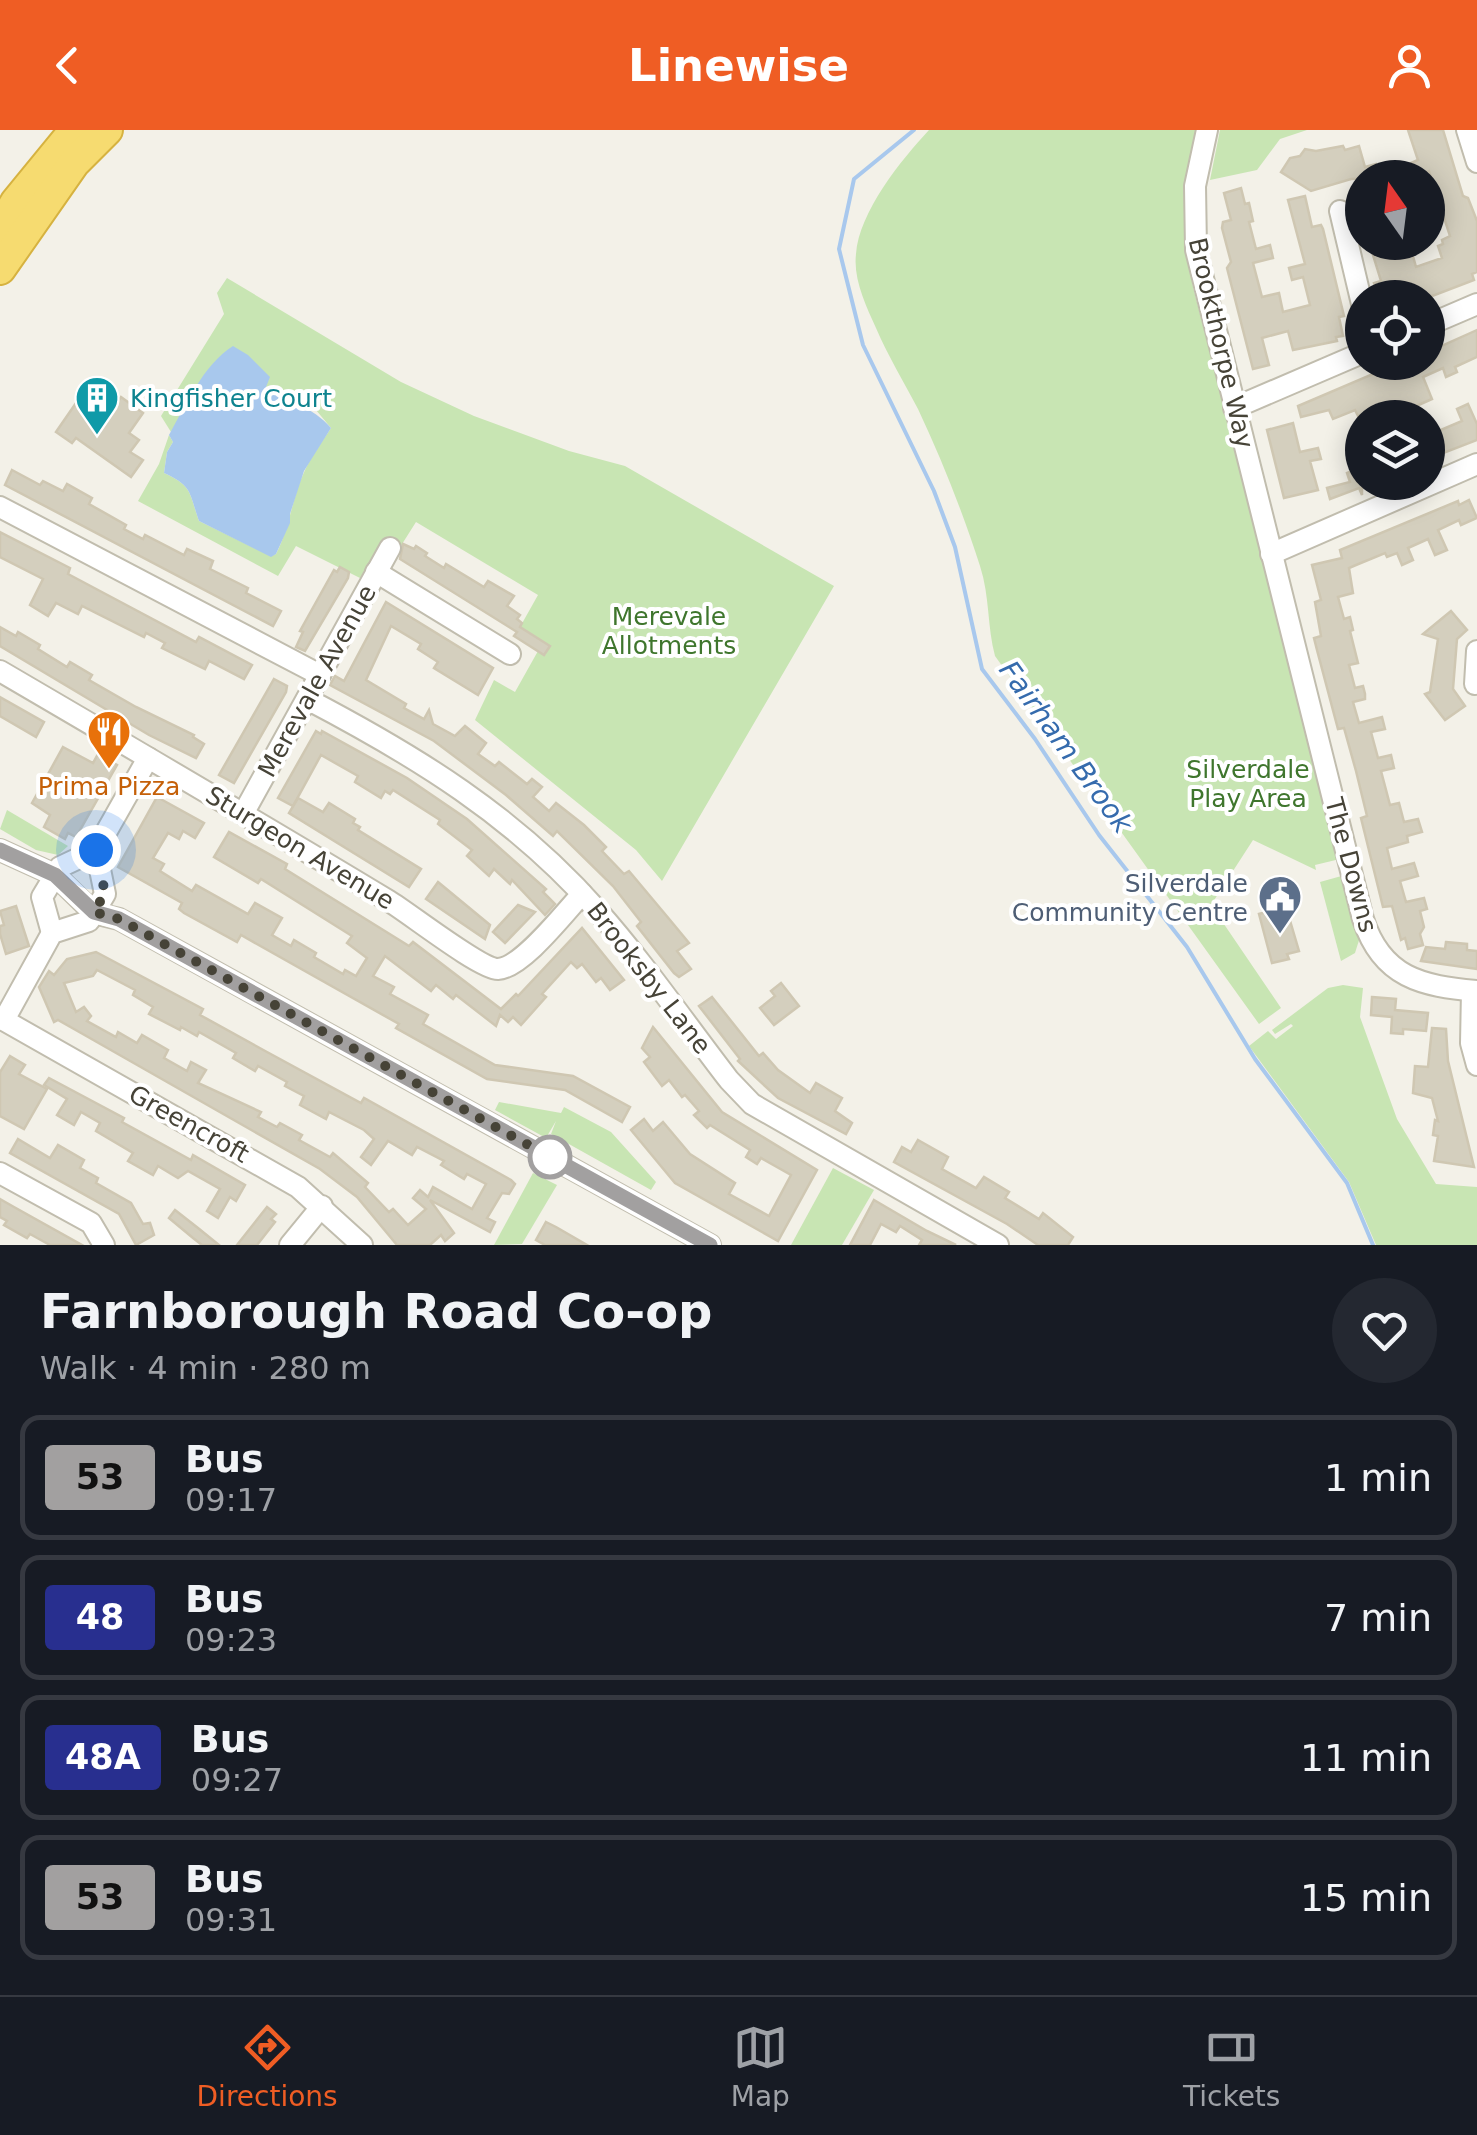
<!DOCTYPE html>
<html lang="en">
<head>
<meta charset="utf-8">
<style>
  :root { --surface:#171b24; --page:#242831; --text:#f1f3f6; --muted:#9ea1a6; --line:#363941; --accent:#ef5d24 }
  body { margin:0; font-family:"DejaVu Sans",sans-serif; background:var(--page); color:var(--text); height:100vh; display:flex; flex-direction:column; font-size:38px; white-space:nowrap }
  * { box-sizing:border-box; margin:0 }
  p { font-size:32px; color:var(--muted) }
  .icon { flex:none; width:55px; height:55px; fill:none; stroke:currentColor; stroke-width:2; stroke-linecap:round; stroke-linejoin:round }
  .map { position:relative; height:1115px; overflow:hidden }
  .side { display:flex; flex-direction:column; background:var(--surface); flex:1 }
  .side>* { flex:none }
  .badge { padding:0 20px; border-radius:8px; font-size:35px; line-height:65px }
  .needle { width:65px; rotate:346deg }
  .buttons { position:absolute; left:1345px; top:30px; display:grid; gap:20px }
  .buttons a { display:grid; place-items:center; width:100px; height:100px; border-radius:50%; background:var(--surface); box-shadow:0 5px 25px #0003; font-size:50px }
  .you { position:absolute; width:50px; height:50px; margin:-25px; border:8px solid #fff; border-radius:50%; background:#1a73e8; box-shadow:0 0 0 15px #1a73e833 }
  .map>.badge { position:absolute; translate:-50% -50%; box-shadow:0 0 0 5px #fff }
  .round { display:grid; place-items:center; flex:none; width:105px; height:105px; border-radius:52px; background:var(--page) }
  .headline { display:flex; align-items:center; justify-content:space-between; height:170px; padding:0 40px }
  h1 { font-size:48px; font-weight:700; line-height:75px }
  ul { padding:0; list-style:none }
  li { display:flex; align-items:center; gap:30px; height:125px; margin:0 20px 15px; padding:0 20px; border:5px solid var(--line); border-radius:20px }
  li div { flex:1 }
  li b { display:block; font-size:38px }
  li em { font-style:normal }
  li .badge { min-width:110px; font-weight:700; text-align:center }
  header { display:flex; justify-content:space-between; align-items:center; height:130px; padding:0 40px; background:var(--accent); color:#fff; font-size:45px; font-weight:700 }
  .menu { display:flex; justify-content:space-around; align-items:center; height:140px; border-top:2px solid var(--line); background:var(--surface); font-size:28px; color:var(--muted) }
  .menu a { display:grid; justify-items:center; gap:5px }
  .menu .on { color:var(--accent) }
  .map>svg:first-child { display:block }
  .green { fill:#c8e5b3 }
  .water { fill:#a8c8ed }
  .lines { fill:none; stroke-linecap:round; stroke-linejoin:round }
  .stream { stroke:#a8c8ed; stroke-width:4 }
  .building { fill:#d4cfbe; stroke:#cfc7b2; stroke-width:2.5; fill-rule:evenodd }
  .minor-casing { stroke:#c1bdae; stroke-width:24 }
  .highway-casing { stroke:#d6b240; stroke-width:34 }
  .minor { stroke:#fff; stroke-width:20 }
  .highway { stroke:#f6db70; stroke-width:30 }
  .line-casing { stroke:#fff; stroke-width:22 }
  .line { stroke:#a2a0a0; stroke-width:15 }
  .walk { stroke:#464337; stroke-width:10; stroke-dasharray:0 18 }
  .stop-dot { fill:#fff; stroke:#a2a0a0; stroke-width:5 }
  .labels { text-anchor:middle; dominant-baseline:central; stroke-width:8; stroke-linejoin:round; paint-order:stroke }
  .street-label { font-size:25px; fill:#464337; stroke:#fff }
  .culture-label { font-size:25px; fill:#0d838f; stroke:#fff; text-anchor:start }
  .park-label { font-size:25px; fill:#3f762d; stroke:#fff }
  .food-label { font-size:25px; fill:#c56008; stroke:#fff }
  .service-label { font-size:25px; fill:#4e5e75; stroke:#fff; text-anchor:end }
  .water-label { font-size:28px; font-style:italic; fill:#356bad; stroke:#fff }
</style>
</head>
<body>
<header><svg class="icon" aria-label="back" viewBox="0 0 24 24"><path d="M15 5l-7 7 7 7"/></svg>Linewise<svg class="icon" aria-label="person" viewBox="0 0 24 24"><circle cx="12" cy="8" r="4"/><path d="M4 21q1-7 8-7t8 7"/></svg></header>
<div class="map">
<svg width="1477" height="1115" viewBox="0 0 1477 1115">
  <rect width="100%" height="100%" fill="#f3f1e8"/>
  <g class="green">
    <path d="M 929,0 L 1199,0 L 1188,122 L 1193,157 L 1340,729 L 1315,735 L 1316,740 L 1253,710 L 1211,775 L 1281,878 L 1259,894 L 995,526 C 987,497 990,467 980,436 C 963,383 942,330 918,279 C 904,252 888,226 876,198 C 866,176 853,149 856,124 C 859,82 901,30 929,0 Z"/>
    <polygon points="1220,0 1307,0 1280,9 1257,40 1210,50"/>
    <path d="M 227,148 L 401,252 L 474,286 L 569,321 L 625,336 L 834,456 L 662,751 L 636,720 L 475,590 L 494,550 L 515,562 L 538,521 L 545,525 L 550,516 L 520,497 L 538,465 L 416,392 L 397,422 L 381,413 L 360,448 L 296,416 L 278,446 L 138,371 L 159,334 L 169,305 L 173,312 L 167,322 L 164,343 C 193,356 189,363 199,391 L 271,426 L 276,424 C 290,397 292,367 305,340 C 312,325 322,312 331,298 L 316,280 L 284,269 L 265,256 L 208,241 L 171,302 L 161,286 L 224,184 L 217,163 Z"/>
    <polygon points="7,680 68,716 58,725 36,720 0,699"/>
    <polygon points="1345,745 1361,804 1355,823 1341,831 1320,752"/>
    <polygon points="1343,855 1363,858 1360,887 1397,989 1436,1054 1477,1057 1477,1115 1376,1115 1349,1052 1249,916 1268,901 1276,909 1293,896 1291,894 1275,904 1272,900 1328,858"/>
    <polygon points="499,972 561,983 564,977 611,1002 656,1052 651,1060 551,1004 556,991 546,1008 495,980"/>
    <polygon points="833,1038 874,1060 842,1115 791,1115"/>
    <polygon points="533,1043 557,1055 522,1114 494,1115"/>
  </g>
  <path class="water" d="M 233,216 L 248,225 L 270,247 L 266,257 C 290,273 312,276 331,298 L 304,341 L 290,384 L 290,393 L 276,424 L 271,427 L 199,391 C 189,363 193,356 164,343 L 167,322 L 173,312 L 169,305 C 186,275 203,235 233,216 Z"/>
  <g class="lines">
    <polyline class="stream" points="914,0 854,49 839,119 863,215 934,361 955,417 982,539 1035,609 1099,705 1187,817 1255,929 1347,1053 1373,1115"/>
  </g>
  <g class="building">
    <polygon points="1408,0 1443,0 1463,66 1468,68 1477,91 1477,142 1472,144 1474,150 1427,168 1379,168 1374,153 1381,151 1369,112 1409,112 1416,137 1442,128 1438,116 1443,114 1442,110 1450,106 1429,41 1415,46 1411,33 1418,30"/>
    <polygon points="1343,16 1345,20 1359,16 1365,37 1376,34 1383,48 1351,49 1311,61 1281,42 1290,28 1300,26 1305,19 1316,21"/>
    <polygon points="1241,58 1245,74 1249,73 1253,91 1249,92 1256,119 1270,115 1273,128 1253,133 1262,167 1279,163 1283,182 1310,175 1303,147 1292,150 1289,138 1305,134 1288,70 1305,66 1312,97 1321,95 1323,99 1344,186 1339,187 1343,206 1336,207 1337,211 1293,220 1288,201 1262,208 1269,235 1253,239 1227,138 1231,132 1222,98 1223,92 1231,90 1224,63"/>
    <polygon points="1477,200 1477,227 1455,237 1457,242 1446,247 1443,238 1423,247 1432,269 1405,281 1402,273 1366,288 1364,284 1358,286 1355,280 1333,289 1329,280 1301,287 1298,276 1401,232 1428,232 1428,222"/>
    <polygon points="121,267 143,283 129,303 139,310 130,322 143,330 131,347 76,308 72,313 56,302 76,273 104,292"/>
    <polygon points="1468,274 1477,294 1477,310 1428,329 1428,310 1437,306 1436,302 1462,291 1457,279"/>
    <polygon points="1293,293 1300,322 1318,318 1321,329 1310,331 1318,360 1284,368 1267,300"/>
    <polygon points="1362,330 1362,352 1368,354 1362,356 1362,365 1359,358 1330,369 1327,358 1350,352 1347,343 1352,341 1350,335"/>
    <polygon points="12,340 40,355 43,351 63,361 67,354 92,368 89,374 126,395 124,399 143,409 145,405 184,425 187,419 213,431 210,439 248,458 246,463 281,481 273,496 5,355"/>
    <polygon points="1469,370 1477,388 1461,395 1459,390 1438,400 1447,420 1435,425 1428,409 1408,418 1413,430 1402,435 1397,423 1387,427 1385,423 1356,435 1349,438 1353,463 1338,467 1344,489 1350,487 1353,500 1350,501 1358,533 1349,535 1355,558 1363,556 1365,564 1365,569 1353,572 1359,593 1382,587 1385,599 1371,602 1378,628 1391,625 1394,638 1381,641 1390,675 1399,673 1404,692 1418,689 1422,702 1407,706 1408,712 1387,718 1392,739 1414,733 1418,746 1400,751 1406,772 1424,768 1427,779 1420,781 1424,797 1420,804 1423,815 1408,819 1405,808 1401,810 1392,776 1383,777 1361,688 1367,686 1356,641 1344,598 1338,599 1317,520 1314,508 1321,506 1315,472 1321,470 1312,435 1342,428 1340,420 1458,371 1459,375"/>
    <polygon points="0,402 70,438 68,444 115,469 196,512 199,507 252,535 244,549 209,531 205,539 162,518 165,513 146,503 144,507 82,476 78,484 56,473 48,486 30,475 43,449 0,427"/>
    <polygon points="403,414 414,419 416,416 427,423 425,426 444,438 446,434 484,457 488,451 514,466 507,476 520,485 517,489 522,493 520,497 550,516 544,525 514,506 517,502 400,429"/>
    <polygon points="340,437 349,442 348,448 305,521 296,517 303,502 300,501 334,440 337,442"/>
    <polygon points="386,472 493,538 478,565 434,538 438,532 418,519 421,514 391,496 366,550 406,574 404,578 424,589 429,580 433,594 455,606 465,596 486,613 478,624 495,636 499,632 527,654 532,649 542,657 533,667 549,681 556,673 584,695 606,717 602,721 624,744 629,741 670,790 689,813 677,821 691,839 679,847 674,843 637,796 641,792 613,756 557,701 553,706 506,665 434,611 330,555 335,546 344,551"/>
    <polygon points="1451,481 1467,500 1457,509 1453,559 1465,576 1445,590 1425,564 1430,562 1438,509 1423,504"/>
    <polygon points="0,497 16,506 18,502 40,515 38,519 67,537 70,532 92,545 89,550 136,577 194,605 193,607 204,614 196,628 149,605 0,516"/>
    <polygon points="274,549 287,556 286,562 234,653 219,645"/>
    <polygon points="0,567 44,592 36,607 0,586"/>
    <polygon points="316,601 321,604 322,601 407,648 467,689 546,759 543,762 555,774 545,785 512,750 510,754 494,739 489,746 467,726 472,720 438,694 440,690 393,660 390,664 385,661 381,668 355,652 358,646 321,625 293,676 278,668"/>
    <polygon points="63,617 93,633 98,624 117,635 76,707 68,703 65,709 44,697 50,685 32,673"/>
    <polygon points="157,667 204,693 195,708 183,701 179,709 168,703 153,728 164,734 160,741 192,761 196,755 248,784 255,773 282,788 272,805 291,816 294,810 316,823 314,827 343,844 345,840 356,846 367,828 347,813 352,806 261,749 258,753 214,727 229,702 287,734 285,739 409,816 413,812 501,879 516,864 518,866 582,798 624,850 610,860 601,848 596,852 582,834 577,838 571,832 542,864 546,867 521,895 513,887 508,892 500,885 496,896 456,865 453,869 436,855 431,861 385,826 373,846 394,857 390,864 428,885 423,894 495,935 573,946 630,977 622,992 565,960 487,949 396,898 399,894 241,805 237,812 184,783 179,779 182,773 118,737"/>
    <polygon points="298,668 323,682 329,673 355,689 353,693 360,697 358,700 421,739 409,757 289,683"/>
    <polygon points="438,752 490,795 485,809 426,769"/>
    <polygon points="518,775 535,782 505,813 493,802"/>
    <polygon points="16,776 29,816 6,824 0,804 0,796 4,795 0,781"/>
    <polygon points="1286,777 1299,821 1287,824 1289,829 1272,833 1259,784"/>
    <polygon points="1446,812 1467,814 1467,820 1477,821 1477,839 1421,831 1426,817 1445,819"/>
    <path d="M 96,822 L 203,879 L 200,885 L 267,922 L 361,973 L 364,968 L 511,1050 L 515,1054 L 509,1064 L 502,1063 L 487,1088 L 495,1092 L 490,1102 L 430,1070 L 454,1103 L 445,1111 L 441,1105 L 430,1115 L 397,1115 L 357,1067 L 320,1039 L 81,903 L 58,890 L 54,892 L 39,857 L 49,841 L 54,845 L 67,829 ZM 97,840 L 135,860 L 133,865 L 153,877 L 149,884 L 180,900 L 181,897 L 197,906 L 199,902 L 236,923 L 233,928 L 255,941 L 258,936 L 287,952 L 285,956 L 304,966 L 300,975 L 326,989 L 329,982 L 364,1000 L 374,1009 L 361,1027 L 371,1035 L 388,1011 L 412,1025 L 417,1017 L 444,1031 L 441,1035 L 464,1049 L 467,1044 L 486,1054 L 472,1079 L 433,1057 L 428,1067 L 420,1060 L 413,1068 L 426,1079 L 408,1095 L 393,1079 L 389,1082 L 365,1057 L 368,1053 L 333,1023 L 330,1027 L 299,1010 L 302,1005 L 280,993 L 277,997 L 258,987 L 261,982 L 198,953 L 206,940 L 191,932 L 187,941 L 164,928 L 168,920 L 142,905 L 137,913 L 118,902 L 116,907 L 87,891 L 91,886 L 84,877 L 76,882 L 64,853 L 93,846 Z"/>
    <polygon points="781,853 799,876 774,895 760,878 775,866 771,861"/>
    <polygon points="712,867 759,926 763,923 778,940 810,963 816,953 842,968 835,981 852,993 846,1004 778,968 738,931 740,929 699,876"/>
    <polygon points="1372,867 1396,869 1395,880 1428,883 1426,901 1403,899 1403,904 1391,903 1392,887 1371,885"/>
    <polygon points="653,897 722,982 817,1040 778,1111 675,1053 631,1000 644,989 653,1001 663,992 690,1024 735,1053 729,1064 769,1086 791,1045 761,1028 757,1034 746,1027 750,1020 710,995 707,998 694,985 699,981 685,965 682,967 669,950 662,956 644,932 650,927 642,918"/>
    <polygon points="1432,898 1446,899 1448,931 1474,1037 1434,1031 1438,1006 1433,1005 1435,990 1438,991 1432,968 1413,963 1415,936 1428,937"/>
    <polygon points="10,926 25,935 19,944 47,959 24,999 0,986 0,942"/>
    <polygon points="49,948 124,988 122,992 191,1030 193,1025 245,1055 236,1071 230,1067 218,1088 207,1081 220,1059 188,1041 178,1048 158,1036 153,1045 128,1031 133,1023 96,1001 100,993 81,982 74,995 57,985 67,969 44,955"/>
    <polygon points="18,1009 50,1028 58,1015 84,1030 80,1038 98,1048 96,1053 131,1073 143,1094 150,1093 154,1105 136,1115 119,1084 10,1023"/>
    <polygon points="918,1010 948,1027 942,1039 976,1058 984,1047 1009,1062 1005,1068 1039,1089 1043,1083 1073,1107 1068,1115 1038,1115 1007,1094 894,1032 902,1017 911,1022"/>
    <polygon points="0,1069 14,1077 82,1115 50,1115 30,1104 27,1108 4,1095 7,1091 0,1087"/>
    <polygon points="874,1070 927,1101 956,1115 919,1115 922,1110 900,1096 896,1102 881,1094 870,1115 850,1115"/>
    <polygon points="267,1077 276,1084 271,1089 275,1092 257,1115 237,1115"/>
    <polygon points="175,1080 198,1098 219,1115 202,1115 193,1108 169,1088"/>
    <polygon points="546,1092 556,1097 587,1115 545,1115 536,1110"/>
  </g>
  <g class="lines">
    <defs>
      <g id="minor">
        <path d="M 1207,0 L 1195,56 L 1196,120 L 1363,789 C 1382,848 1422,856 1477,861"/>
        <polyline points="1467,0 1477,32"/>
        <polyline points="1340,81 1362,174"/>
        <polyline points="1428,195 1477,174"/>
        <polyline points="1234,278 1362,223"/>
        <polyline points="0,377 320,545"/>
        <polyline points="1271,424 1477,334"/>
        <polyline points="376,442 510,524"/>
        <path d="M 0,541 C 130,617 260,693 389,771 C 409,783 480,839 498,839 C 522,838 565,782 582,764"/>
        <polyline points="1475,554 1477,521"/>
        <path d="M 307,569 C 416,626 514,686 597,780 C 644,833 685,893 729,950 L 752,974 L 998,1115"/>
        <polyline points="243,684 390,418"/>
        <polyline points="0,720 55,745 94,783 119,789 710,1115"/>
        <polyline points="52,803 42,767 60,737 96,720 148,628"/>
        <polyline points="1472,861 1471,913 1477,935"/>
        <polyline points="0,888 298,1057 362,1115"/>
        <polyline points="4,890 52,803 89,791 105,764 96,720"/>
        <polyline points="0,1043 91,1093 104,1115"/>
        <polyline points="290,1115 322,1076"/>
      </g>
      <g id="highway">
        <polyline points="0,99 16,72 75,0"/>
        <polyline points="0,139 74,33 107,0"/>
      </g>
    </defs>
    <use href="#minor" class="minor-casing"/>
    <use href="#highway" class="highway-casing"/>
    <use href="#minor" class="minor"/>
    <use href="#highway" class="highway"/>
  </g>
  <g class="lines">
    <defs>
      <polyline id="line" points="0,720 55,745 94,782 119,789 710,1115"/>
    </defs>
    <use href="#line" class="line-casing"/>
    <use href="#line" class="line"/>
    <polyline class="walk" points="96,720 105,763 94,782 119,789 550,1027"/>
  </g>
  <defs>
    <symbol id="building-pin" viewBox="-11 -11 22 30"><path d="M0 17L-7.5 6A9.5 9.5 0 1 1 7.5 6Z" fill="#0f9aa8" stroke="#fff"/><path d="M-4-6H4V6H1V3H-1V6H-4ZM-2.5-4.3h1.7v1.8h-1.7ZM.8-4.3h1.7v1.8H.8ZM-2.5-1h1.7V.8h-1.7ZM.8-1h1.7V.8H.8Z" fill="#fff"/></symbol>
    <symbol id="restaurant-pin" viewBox="-11 -11 22 30"><path d="M0 17L-7.5 6A9.5 9.5 0 1 1 7.5 6Z" fill="#e8710a" stroke="#fff"/><path d="M-5-6h1v4h1v-4h1v4h1v-4h1v5L-1.5 .5V6h-2V.5L-5-1ZM5-6V6H3V1.5H1.5Q1.5-4 5-6Z" fill="#fff"/></symbol>
    <symbol id="civic-pin" viewBox="-11 -11 22 30"><path d="M0 17L-7.5 6A9.5 9.5 0 1 1 7.5 6Z" fill="#5c6f8a" stroke="#fff"/><path d="M-.6-6.5H3V-4.5H.6V-3L4-1V1h2V6H-6V1h2V-1L-.6-3ZM-1.2 2.5V6h2.4V2.5Z" fill="#fff"/></symbol>
  </defs>
  <g fill-rule="evenodd">
    <use href="#building-pin" x="72" y="243" width="50" height="68"/>
    <use href="#restaurant-pin" x="84" y="577" width="50" height="68"/>
    <use href="#civic-pin" x="1255" y="742" width="50" height="68"/>
  </g>
  <circle class="stop-dot" cx="550" cy="1027" r="20"/>
  <g class="labels">
    <g class="street-label">
      <text transform="translate(1221 213) rotate(77)">Brookthorpe Way</text>
      <text transform="translate(317 551) rotate(-61)">Merevale Avenue</text>
      <text transform="translate(300 718) rotate(31)">Sturgeon Avenue</text>
      <text transform="translate(1351 735) rotate(75)">The Downs</text>
      <text transform="translate(649 848) rotate(52)">Brooksby Lane</text>
      <text transform="translate(189 994) rotate(29)">Greencroft</text>
    </g>
    <g class="culture-label">
      <text x="130" y="268">Kingfisher Court</text>
    </g>
    <g class="park-label">
      <text x="669" y="486">Merevale<tspan x="669" dy="29">Allotments</tspan></text>
      <text x="1248" y="639">Silverdale<tspan x="1248" dy="29">Play Area</tspan></text>
    </g>
    <g class="food-label">
      <text x="109" y="656">Prima Pizza</text>
    </g>
    <g class="service-label">
      <text x="1248" y="753">Silverdale<tspan x="1248" dy="29">Community Centre</tspan></text>
    </g>
    <g class="water-label">
      <text transform="translate(1066 617) rotate(54)">Fairham Brook</text>
    </g>
  </g>
</svg>
<div class="buttons">
<a><svg class="needle" viewBox="-14 -14 28 28"><path d="M0-13l5 13h-10z" fill="#e53935"/><path d="M0 13l5-13h-10z" fill="#9ea1a6"/></svg></a>
<a><svg class="icon" aria-label="locate" viewBox="0 0 24 24"><circle cx="12" cy="12" r="6"/><path d="M12 2v4M12 18v4M2 12h4M18 12h4"/></svg></a>
<a><svg class="icon" aria-label="layers" viewBox="0 0 24 24"><path d="M12 4l9 5-9 5-9-5zM3 14l9 5 9-5"/></svg></a>
</div>
<div class="you" style="left:96px;top:720px"></div>
</div>
<section class="side">
<div class="headline"><div><h1>Farnborough Road Co-op</h1><p>Walk · 4 min · 280 m</p></div><a class="round"><svg class="icon" aria-label="heart" viewBox="0 0 24 24"><path d="M12 20l-8-8c-3-5 5-10 8-4 3-6 11-1 8 4z"/></svg></a></div>
<ul>
<li><span class="badge" style="background:#a2a0a0;color:#111">53</span><div><b>Bus</b><p>09:17</p></div><em>1 min</em></li>
<li><span class="badge" style="background:#282f8f;color:#fff">48</span><div><b>Bus</b><p>09:23</p></div><em>7 min</em></li>
<li><span class="badge" style="background:#282f8f;color:#fff">48A</span><div><b>Bus</b><p>09:27</p></div><em>11 min</em></li>
<li><span class="badge" style="background:#a2a0a0;color:#111">53</span><div><b>Bus</b><p>09:31</p></div><em>15 min</em></li>
</ul>
</section>
<nav class="menu">
<a class="on"><svg class="icon" aria-label="directions" viewBox="0 0 24 24"><path d="M12 3l9 9-9 9-9-9zM9 14v-3h6M13 9l2 2-2 2"/></svg>Directions</a>
<a><svg class="icon" aria-label="map" viewBox="0 0 24 24"><path d="M3 6l6-2 6 2 6-2v14l-6 2-6-2-6 2zM9 4v14M15 6v14"/></svg>Map</a>
<a><svg class="icon" aria-label="tickets" viewBox="0 0 24 24"><path d="M3 7h18v10H3zM15 7v10"/></svg>Tickets</a>
</nav>
</body>
</html>
